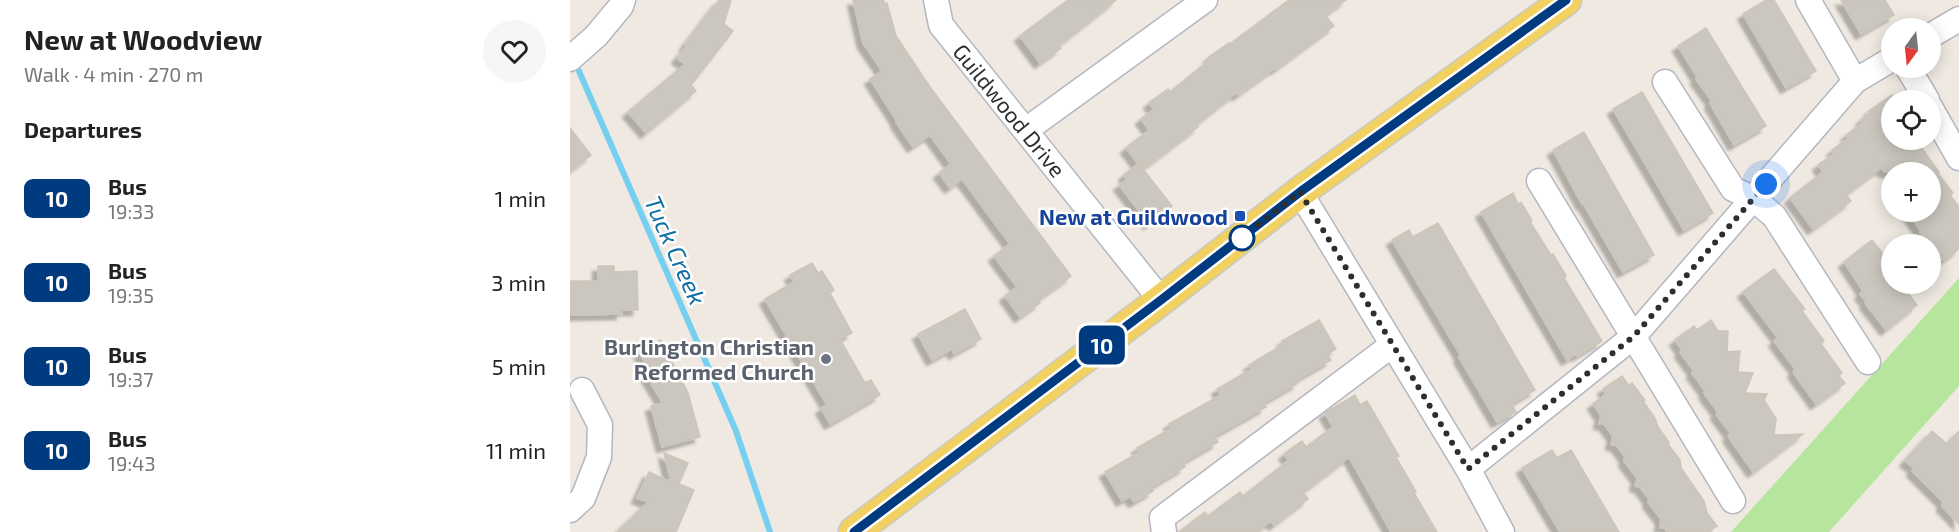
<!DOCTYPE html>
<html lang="en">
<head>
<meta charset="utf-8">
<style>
  :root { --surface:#fff; --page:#f6f6f6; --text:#222; --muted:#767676 }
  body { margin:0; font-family:"Exo 2",sans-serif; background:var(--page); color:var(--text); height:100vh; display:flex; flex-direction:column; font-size:22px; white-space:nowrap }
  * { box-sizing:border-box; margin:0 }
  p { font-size:20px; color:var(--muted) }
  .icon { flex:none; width:33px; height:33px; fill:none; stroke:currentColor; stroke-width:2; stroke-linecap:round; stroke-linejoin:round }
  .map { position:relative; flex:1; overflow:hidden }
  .details { display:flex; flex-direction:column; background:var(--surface); width:570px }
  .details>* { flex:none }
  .badge { padding:0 12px; border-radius:9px; font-size:21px; line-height:39px }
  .needle { width:39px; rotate:195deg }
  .tools { position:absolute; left:1311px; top:18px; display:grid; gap:12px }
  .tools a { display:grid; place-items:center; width:60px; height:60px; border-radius:50%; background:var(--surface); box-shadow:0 3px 15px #0003; font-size:30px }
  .you { position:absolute; width:30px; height:30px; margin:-15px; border:4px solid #fff; border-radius:50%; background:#1a73e8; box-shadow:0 0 0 9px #1a73e833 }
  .map>.badge { position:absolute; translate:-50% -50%; box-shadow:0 0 0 3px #fff }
  h2 { padding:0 24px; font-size:22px; line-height:54px }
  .round { display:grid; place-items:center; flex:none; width:63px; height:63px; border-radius:32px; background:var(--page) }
  .summary { display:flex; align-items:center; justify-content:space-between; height:102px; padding:0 24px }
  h1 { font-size:28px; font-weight:700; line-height:45px }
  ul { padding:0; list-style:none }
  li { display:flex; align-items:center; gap:18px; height:84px; padding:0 24px }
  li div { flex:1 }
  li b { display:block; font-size:22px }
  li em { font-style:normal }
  li .badge { min-width:66px; font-weight:700; text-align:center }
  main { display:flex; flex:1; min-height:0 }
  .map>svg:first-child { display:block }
  .green { fill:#b6e59e }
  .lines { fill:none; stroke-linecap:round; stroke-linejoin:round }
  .stream { stroke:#75cff0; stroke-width:6 }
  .building { fill:#cbc7bf; stroke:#cbc5ba; stroke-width:1.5; filter:url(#shadow) }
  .minor-casing { stroke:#b4b7c1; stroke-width:27 }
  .major-casing { stroke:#c9c9c9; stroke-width:33 }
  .minor { stroke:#fff; stroke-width:24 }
  .major { stroke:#f2d163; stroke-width:30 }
  .line-casing { stroke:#fff; stroke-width:14 }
  .line { stroke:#003b80; stroke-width:9 }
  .walk { stroke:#2e2e2e; stroke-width:6; stroke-dasharray:0 10.8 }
  .transit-dot { fill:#1a4fb4; stroke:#fff; stroke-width:2 }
  .stop-dot { fill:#fff; stroke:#003b80; stroke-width:3 }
  .worship-dot { fill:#6b7280; stroke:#fff; stroke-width:2 }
  .labels { text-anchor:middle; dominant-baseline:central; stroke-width:5; stroke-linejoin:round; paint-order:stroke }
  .street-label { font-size:22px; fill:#2e2e2e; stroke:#fff }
  .transit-label { font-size:22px; font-weight:bold; fill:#164399; stroke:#fff; text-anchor:end }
  .worship-label { font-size:22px; font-weight:bold; fill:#5b616d; stroke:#fff; text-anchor:end }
  .water-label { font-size:24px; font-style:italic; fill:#0d6fa3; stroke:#fff }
</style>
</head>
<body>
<main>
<section class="details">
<div class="summary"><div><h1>New at Woodview</h1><p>Walk · 4 min · 270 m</p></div><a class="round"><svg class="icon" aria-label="heart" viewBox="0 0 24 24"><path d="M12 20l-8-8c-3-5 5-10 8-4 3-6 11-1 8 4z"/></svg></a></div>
<h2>Departures</h2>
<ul>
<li><span class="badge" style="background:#003b80;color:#fff">10</span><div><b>Bus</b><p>19:33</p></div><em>1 min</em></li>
<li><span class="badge" style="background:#003b80;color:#fff">10</span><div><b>Bus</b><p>19:35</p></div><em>3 min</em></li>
<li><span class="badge" style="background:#003b80;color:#fff">10</span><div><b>Bus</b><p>19:37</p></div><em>5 min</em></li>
<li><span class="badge" style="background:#003b80;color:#fff">10</span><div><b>Bus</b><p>19:43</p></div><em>11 min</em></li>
</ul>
</section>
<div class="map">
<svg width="1389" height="532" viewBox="0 0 1389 532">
  <defs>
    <filter id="shadow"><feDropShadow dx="-5.5" dy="5.5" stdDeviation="1.5" flood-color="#0004"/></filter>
  </defs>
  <rect width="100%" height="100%" fill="#efe9e1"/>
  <polygon class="green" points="1389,278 1389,386 1259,532 1161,532"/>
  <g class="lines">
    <polyline class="stream" points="5,62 166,431 200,532"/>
  </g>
  <g class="building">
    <polygon points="149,0 161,0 154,24 163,31 121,85 126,91 76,133 58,112 115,64 107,58 117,46 115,45"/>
    <polygon points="283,0 314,0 314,4 317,3 326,36 360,87 501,276 468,300 470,303 450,317 435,296 447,287 424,256 440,244 392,179 380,188 369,173 381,164 360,135 343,147 326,122 327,121 300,79 312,71 293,43"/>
    <polygon points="498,0 546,0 489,45 491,48 470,63 450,36"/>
    <polygon points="719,0 776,0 755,15 764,26 706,69 705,68 668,95 666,93 634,118 626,125 628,127 573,169 602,206 579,224 549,185 557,179 554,175 568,164 556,148 579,130 571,119 584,109 579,103 598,89 600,92 641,59 639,57 659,43 660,44"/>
    <polygon points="1196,0 1204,0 1246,71 1216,88 1173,14"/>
    <polygon points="1271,0 1315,0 1324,15 1291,34"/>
    <polygon points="1136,28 1196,126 1164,145 1140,103 1142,101 1126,79 1128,78 1108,46"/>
    <polygon points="1072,92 1143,213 1114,230 1043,109"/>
    <polygon points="1322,95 1322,140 1346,140 1369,172 1367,172 1383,193 1380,195 1389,207 1389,249 1374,260 1361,259 1362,251 1360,244 1358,244 1350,234 1350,230 1337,212 1360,212 1360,172 1315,172 1311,168 1276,194 1281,201 1243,229 1220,198 1253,172 1248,165 1265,153 1262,150 1279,138 1276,135 1293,123 1291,120 1300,113 1299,111"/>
    <polygon points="0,128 21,155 0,171"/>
    <polygon points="1014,132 1084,255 1053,272 1013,203 1012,204 983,150"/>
    <polygon points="943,193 948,204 951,202 962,221 960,222 981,255 983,254 996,276 994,278 1032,341 1007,356 1006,354 997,360 911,212"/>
    <polygon points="868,223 965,390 941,404 946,412 927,422 889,357 891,356 822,240 839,230 843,237"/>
    <polygon points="1302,240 1322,265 1322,284 1331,284 1347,305 1316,330 1295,303 1297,302 1290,294 1293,291 1274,262"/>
    <polygon points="242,263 248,273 252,271 264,290 260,293 282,333 270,339 295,383 301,380 310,395 260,424 251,408 257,405 195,299 224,282 220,275"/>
    <polygon points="28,266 44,266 44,272 67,271 68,310 51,310 52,314 0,315 0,281 28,281"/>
    <polygon points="1204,269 1235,309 1232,311 1254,341 1251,344 1272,373 1269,376 1275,383 1246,404 1223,372 1226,370 1204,341 1208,338 1173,292"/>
    <polygon points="395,309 411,339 384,354 382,349 362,360 348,334"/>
    <polygon points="749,320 766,349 757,354 761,360 726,380 728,383 693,403 696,407 644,436 648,442 613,462 615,467 581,487 583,491 564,502 560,496 552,501 535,472 570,452 567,448 602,428 599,424 651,395 647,389 682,369 679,365 714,344 712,341"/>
    <polygon points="1141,320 1148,331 1158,331 1157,352 1170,351 1168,372 1183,373 1175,393 1197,394 1194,400 1206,419 1204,435 1233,434 1183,472 1158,436 1161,434 1146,414 1148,412 1134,393 1136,392 1122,373 1124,371 1110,352 1112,350 1105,340 1124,326 1127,330"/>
    <polygon points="91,340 118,393 130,437 92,447 81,406 93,403 75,373 78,370 69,351"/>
    <polygon points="1052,376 1059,386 1062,383 1075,400 1073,401 1085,418 1088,427 1099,442 1098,444 1110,460 1111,468 1134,501 1137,513 1147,526 1138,532 1097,532 1095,528 1090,528 1091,519 1078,502 1079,499 1070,487 1065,486 1067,478 1054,461 1055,457 1046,445 1041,445 1043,436 1034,424 1029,424 1031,416 1023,404 1036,394 1033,389"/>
    <polygon points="785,395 790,405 797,401 829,456 826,457 846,492 844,493 867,532 821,532 779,457 733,492 738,499 704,525 701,521 686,532 609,532 635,512 638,516 670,492 673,496 719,460 714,454 732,441 736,447 763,427 755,413"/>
    <polygon points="1362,431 1377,444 1389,431 1389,524 1372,506 1373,502 1342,471 1344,468 1335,461"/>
    <polygon points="982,450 987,458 1001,450 1049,532 990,532 952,468"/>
    <polygon points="94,453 118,463 109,484 124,490 106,532 47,532 78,502 67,498 79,472 101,482"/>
  </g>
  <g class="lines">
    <defs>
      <g id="minor">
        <polyline points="366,0 371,25 591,300"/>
        <polyline points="1238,0 1285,81"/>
        <polyline points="1360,36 1389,19"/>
        <polyline points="0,59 26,36 51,6 53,0"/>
        <polyline points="1338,68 1357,100"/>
        <polyline points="1095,82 1163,189 1184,199 1204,216 1298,362"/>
        <polyline points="1360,107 1389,158"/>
        <polyline points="456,130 635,0"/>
        <polyline points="969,181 1163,501"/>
        <polyline points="730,192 898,469 932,532"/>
        <polyline points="898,469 1064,336 1285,81 1322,59"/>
        <polyline points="0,510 13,498 29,457 30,425 12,390"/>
        <polyline points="594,532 592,518 822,345"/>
      </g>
      <polyline id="major" points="284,532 591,300 730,192 996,0"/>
    </defs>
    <use href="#minor" class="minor-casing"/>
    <use href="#major" class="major-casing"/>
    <use href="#minor" class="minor"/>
    <use href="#major" class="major"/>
  </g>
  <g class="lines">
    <defs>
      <polyline id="line" points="284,532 591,300 730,192 996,0"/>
    </defs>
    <use href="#line" class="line-casing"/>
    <use href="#line" class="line"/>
    <polyline class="walk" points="672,238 730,192 898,469 1064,336 1196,184"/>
  </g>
  <rect class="transit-dot" x="664" y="210" width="12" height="12" rx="3"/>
  <circle class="stop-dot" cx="672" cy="238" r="12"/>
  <circle class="worship-dot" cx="256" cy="359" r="6"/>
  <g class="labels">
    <g class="street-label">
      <text transform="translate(440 110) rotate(51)">Guildwood Drive</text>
    </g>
    <g class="transit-label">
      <text x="658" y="216">New at Guildwood</text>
    </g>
    <g class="worship-label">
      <text x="244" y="346">Burlington Christian<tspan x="244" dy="25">Reformed Church</tspan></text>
    </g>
    <g class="water-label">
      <text transform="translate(106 250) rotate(66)">Tuck Creek</text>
    </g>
  </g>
</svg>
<div class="tools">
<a><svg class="needle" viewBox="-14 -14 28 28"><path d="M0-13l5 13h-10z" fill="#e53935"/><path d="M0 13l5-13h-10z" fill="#767676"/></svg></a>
<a><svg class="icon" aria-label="locate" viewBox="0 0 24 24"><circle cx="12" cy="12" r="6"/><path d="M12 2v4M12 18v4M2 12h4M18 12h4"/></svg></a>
<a>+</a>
<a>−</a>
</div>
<div class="you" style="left:1196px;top:184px"></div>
<b class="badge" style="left:532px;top:345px;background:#003b80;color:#fff">10</b>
</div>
</main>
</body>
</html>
